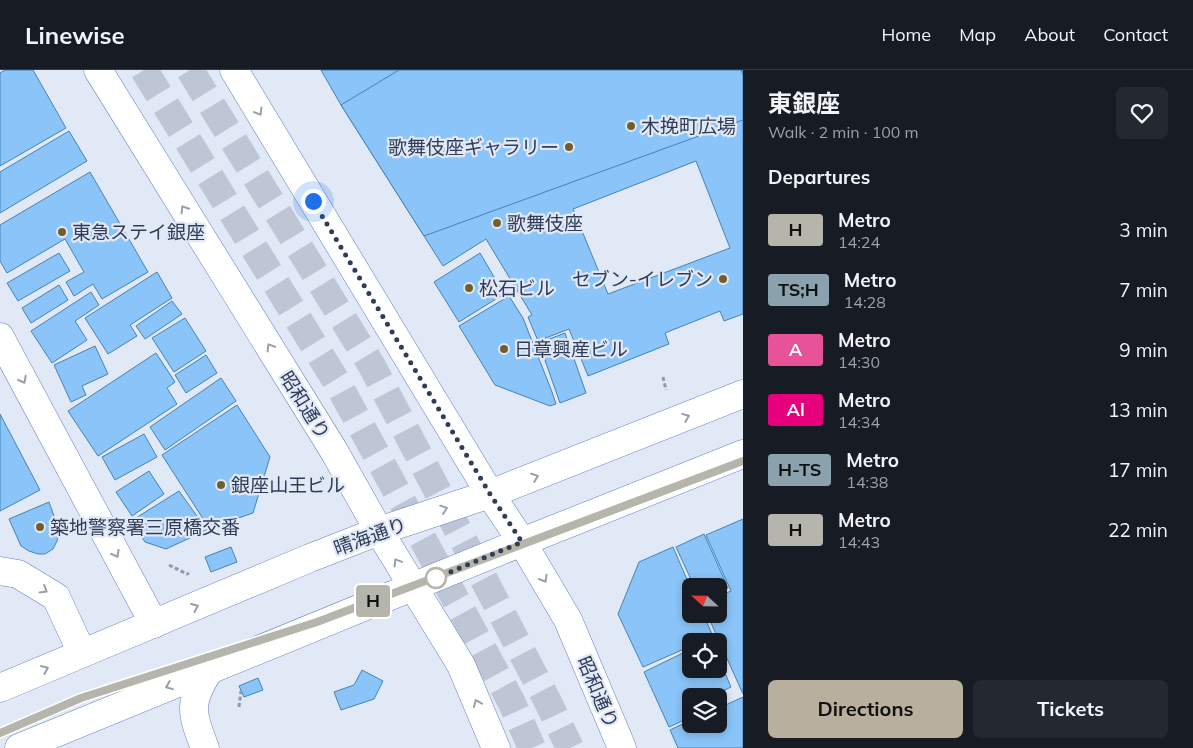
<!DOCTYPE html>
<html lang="en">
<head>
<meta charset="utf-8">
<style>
  :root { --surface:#171b24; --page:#242831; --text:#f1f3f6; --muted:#9ea1a6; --line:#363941; --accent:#b8b09c }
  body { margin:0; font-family:Mulish,"Noto Sans JP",sans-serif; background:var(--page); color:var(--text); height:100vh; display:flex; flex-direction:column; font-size:19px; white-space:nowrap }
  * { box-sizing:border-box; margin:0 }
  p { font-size:16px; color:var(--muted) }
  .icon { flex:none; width:28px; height:28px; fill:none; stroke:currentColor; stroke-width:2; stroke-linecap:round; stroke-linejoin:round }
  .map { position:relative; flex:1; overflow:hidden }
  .panel { display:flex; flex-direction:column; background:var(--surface); width:450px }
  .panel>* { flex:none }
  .badge { padding:0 10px; border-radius:4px; font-size:18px; line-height:32px }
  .needle { width:32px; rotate:292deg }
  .tools { position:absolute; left:682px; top:508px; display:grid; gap:10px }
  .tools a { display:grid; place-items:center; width:45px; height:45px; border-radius:8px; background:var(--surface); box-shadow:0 2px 8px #0003; font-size:25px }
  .you { position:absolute; width:25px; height:25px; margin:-12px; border:4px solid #fff; border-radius:50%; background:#1a73e8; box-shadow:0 0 0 8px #1a73e833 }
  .map>.badge { position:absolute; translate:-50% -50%; box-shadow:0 0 0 2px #fff }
  h2 { padding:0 25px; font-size:19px; line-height:45px }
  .round { display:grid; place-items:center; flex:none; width:52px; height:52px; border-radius:8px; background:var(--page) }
  .headline { display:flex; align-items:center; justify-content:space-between; height:85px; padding:0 25px }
  h1 { font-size:24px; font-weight:700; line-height:38px }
  .primary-button { display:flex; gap:10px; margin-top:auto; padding:10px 25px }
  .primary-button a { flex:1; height:58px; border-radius:8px; background:var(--accent); color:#111; font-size:20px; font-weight:700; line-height:58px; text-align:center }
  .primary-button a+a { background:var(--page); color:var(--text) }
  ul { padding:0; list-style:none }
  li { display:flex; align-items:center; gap:15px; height:60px; padding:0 25px }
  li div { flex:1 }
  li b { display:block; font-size:19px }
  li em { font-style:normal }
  li .badge { min-width:55px; font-weight:700; text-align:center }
  header { display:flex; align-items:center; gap:30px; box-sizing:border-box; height:70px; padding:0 25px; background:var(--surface); border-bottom:1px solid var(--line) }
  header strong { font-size:24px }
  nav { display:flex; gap:28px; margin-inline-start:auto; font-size:18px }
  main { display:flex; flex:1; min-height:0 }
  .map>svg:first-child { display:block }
  .building { fill:#8ac4f8; stroke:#4583b7; fill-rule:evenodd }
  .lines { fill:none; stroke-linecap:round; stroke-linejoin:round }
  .primary-tunnel { stroke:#bec6d6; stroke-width:28; stroke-dasharray:28 14; stroke-linecap:butt }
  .minor-casing { stroke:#6682c2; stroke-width:29 }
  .primary-casing { stroke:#6682c2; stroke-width:29 }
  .path { stroke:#8f99ad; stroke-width:3; stroke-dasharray:4 2.5; stroke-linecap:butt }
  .minor { stroke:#fff; stroke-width:28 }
  .primary { stroke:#fff; stroke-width:28 }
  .oneway { stroke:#989eac }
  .line-casing { stroke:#fff; stroke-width:11 }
  .line { stroke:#b5b5ac; stroke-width:8 }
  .walk { stroke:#303c58; stroke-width:5; stroke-dasharray:0 9 }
  .poi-dot { fill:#735d2d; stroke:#e1e8f6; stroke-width:2 }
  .stop-dot { fill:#fff; stroke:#b5b5ac; stroke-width:2.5 }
  .labels { text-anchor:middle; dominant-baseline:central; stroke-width:4.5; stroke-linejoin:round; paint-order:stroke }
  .poi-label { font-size:19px; fill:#303c58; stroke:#e1e8f6; text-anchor:start }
  .street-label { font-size:19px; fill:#303c58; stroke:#e1e8f6 }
</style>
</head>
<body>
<header>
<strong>Linewise</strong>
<nav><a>Home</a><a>Map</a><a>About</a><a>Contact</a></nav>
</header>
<main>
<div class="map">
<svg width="743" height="678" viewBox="0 0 743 678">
  <rect width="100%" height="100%" fill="#e1e8f6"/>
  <g class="building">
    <polygon points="5,0 33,0 66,58 0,96 0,3"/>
    <path d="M 321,0 L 743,0 L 743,244 L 724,251 L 720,241 L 665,263 L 669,274 L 588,306 L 569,259 L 538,271 L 528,247 L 532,245 L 486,169 L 443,196 L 341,35 ZM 696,91 L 730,178 L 608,224 L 573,139 Z"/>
    <polygon points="399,0 741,0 743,5 743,50 424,166 341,35"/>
    <polygon points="69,61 87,91 0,143 0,102"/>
    <polygon points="90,102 148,202 102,229 93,214 74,226 66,212 84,202 65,169 7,203 0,191 0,155"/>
    <polygon points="59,183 70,201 18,231 7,213"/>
    <polygon points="480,183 504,224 459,252 434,212"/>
    <polygon points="157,202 172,228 130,255 137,266 108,284 85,248"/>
    <polygon points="59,215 68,230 31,253 22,238"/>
    <polygon points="91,222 99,235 75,251 87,270 52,293 31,261"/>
    <polygon points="509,226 523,248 552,322 556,334 550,336 495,315 459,256"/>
    <polygon points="172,231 182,244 145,269 136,256"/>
    <polygon points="185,248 206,281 174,302 152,268"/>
    <polygon points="565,263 586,323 560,333 539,273"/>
    <polygon points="95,276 108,304 82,316 86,325 71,332 54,295"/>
    <polygon points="156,283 175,312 167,318 177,334 98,386 68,341"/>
    <polygon points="206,285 217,303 186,323 175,305"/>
    <polygon points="221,308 236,331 165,380 150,357"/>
    <polygon points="237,335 270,387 253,443 209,458 162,385"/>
    <polygon points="0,344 40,420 0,441"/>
    <polygon points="144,364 157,387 115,410 102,387"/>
    <polygon points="149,401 164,424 132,446 116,422"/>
    <polygon points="179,421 207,460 166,479 145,472 131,451"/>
    <polygon points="49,432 59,460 57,471 53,479 45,484 38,484 29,481 21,476 9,449"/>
    <polygon points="743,449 743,624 707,544 719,544 719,526 731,521 706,465"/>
    <polygon points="704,464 728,518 719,522 719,516 694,516 676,477"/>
    <polygon points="231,477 237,492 211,502 205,487"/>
    <polygon points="673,477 691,519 691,544 703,544 713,566 702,571 691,571 691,576 643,597 618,544 639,492"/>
    <polygon points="691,579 691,599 719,599 719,589 731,617 719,623 723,633 719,635 719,626 691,626 691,647 669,657 644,602"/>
    <polygon points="362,600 383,611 374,629 341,640 334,622 354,615"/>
    <polygon points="258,608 263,620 244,627 239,616"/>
    <polygon points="743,627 743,678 678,678 670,660 691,650 691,654 719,654 719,638"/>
  </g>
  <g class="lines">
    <g class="primary-tunnel">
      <polyline points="144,0 338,314 511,631 532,678"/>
      <polyline points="190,0 372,296 548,632 570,678"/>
    </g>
    <defs>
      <g id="minor">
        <polyline points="0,267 154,554"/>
        <polyline points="0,501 18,504 56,527 82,583"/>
        <path d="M 205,678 C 191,642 188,633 210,599"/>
      </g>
      <g id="primary">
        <polyline points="98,0 334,381 379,461 461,595 496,678"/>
        <polyline points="234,0 490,424 522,472 568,550 622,678"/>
        <polyline points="0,618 310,488 379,461 490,424 743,324"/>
        <polyline points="19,678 522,472 743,384"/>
      </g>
    </defs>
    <use href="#minor" class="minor-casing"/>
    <use href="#primary" class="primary-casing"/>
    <g class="path">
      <polyline points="663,307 666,320"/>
      <polyline points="169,495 187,504 189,503"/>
      <polyline points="239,637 241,621"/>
    </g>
    <use href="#minor" class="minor"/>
    <use href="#primary" class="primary"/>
  </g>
  <defs><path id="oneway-chevron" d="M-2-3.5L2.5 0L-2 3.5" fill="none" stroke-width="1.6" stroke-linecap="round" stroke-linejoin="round" transform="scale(1.25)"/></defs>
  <g class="oneway">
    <use href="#oneway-chevron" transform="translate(259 42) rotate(59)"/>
    <use href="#oneway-chevron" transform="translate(184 139) rotate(-122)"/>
    <use href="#oneway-chevron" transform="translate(270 277) rotate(-122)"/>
    <use href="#oneway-chevron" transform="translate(23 310) rotate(62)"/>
    <use href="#oneway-chevron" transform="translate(686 347) rotate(-22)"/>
    <use href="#oneway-chevron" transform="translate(535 407) rotate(-21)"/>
    <use href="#oneway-chevron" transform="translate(444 439) rotate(-19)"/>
    <use href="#oneway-chevron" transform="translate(116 484) rotate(61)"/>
    <use href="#oneway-chevron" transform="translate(397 492) rotate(-121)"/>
    <use href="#oneway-chevron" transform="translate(544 509) rotate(60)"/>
    <use href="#oneway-chevron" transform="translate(44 520) rotate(31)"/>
    <use href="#oneway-chevron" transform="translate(195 537) rotate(-23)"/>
    <use href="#oneway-chevron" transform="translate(45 599) rotate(-23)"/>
    <use href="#oneway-chevron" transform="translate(169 616) rotate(158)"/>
    <use href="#oneway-chevron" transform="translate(477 633) rotate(-113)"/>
  </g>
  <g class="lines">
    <defs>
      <polyline id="line" points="0,663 81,628 317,552 743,391"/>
    </defs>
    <use href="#line" class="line-casing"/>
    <use href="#line" class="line"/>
    <polyline class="walk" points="313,131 490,424 522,472 431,510 436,508"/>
  </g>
  <g class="poi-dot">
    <circle cx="631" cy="56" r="5"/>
    <circle cx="569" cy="77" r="5"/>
    <circle cx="497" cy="153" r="5"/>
    <circle cx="62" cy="162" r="5"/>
    <circle cx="723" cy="209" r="5"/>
    <circle cx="469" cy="218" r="5"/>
    <circle cx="504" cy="279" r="5"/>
    <circle cx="221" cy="415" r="5"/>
    <circle cx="40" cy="457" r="5"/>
  </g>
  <circle class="stop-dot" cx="436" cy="508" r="10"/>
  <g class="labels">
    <g class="poi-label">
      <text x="641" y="56">木挽町広場</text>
      <text x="559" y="77" text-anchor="end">歌舞伎座ギャラリー</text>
      <text x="507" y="153">歌舞伎座</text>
      <text x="72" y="162">東急ステイ銀座</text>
      <text x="713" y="209" text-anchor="end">セブン-イレブン</text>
      <text x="479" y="218">松石ビル</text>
      <text x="514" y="279">日章興産ビル</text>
      <text x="231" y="415">銀座山王ビル</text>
      <text x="50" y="457">築地警察署三原橋交番</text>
    </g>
    <g class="street-label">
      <text transform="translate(305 335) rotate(58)">昭和通り</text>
      <text transform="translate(370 466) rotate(-20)">晴海通り</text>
      <text transform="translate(598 622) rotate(67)">昭和通り</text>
    </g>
  </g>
</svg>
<div class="tools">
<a><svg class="needle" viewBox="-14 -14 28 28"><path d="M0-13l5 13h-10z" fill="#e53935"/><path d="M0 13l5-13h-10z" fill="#9ea1a6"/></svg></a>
<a><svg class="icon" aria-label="locate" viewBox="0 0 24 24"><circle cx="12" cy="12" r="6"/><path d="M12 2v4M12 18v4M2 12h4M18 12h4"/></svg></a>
<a><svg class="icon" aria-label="layers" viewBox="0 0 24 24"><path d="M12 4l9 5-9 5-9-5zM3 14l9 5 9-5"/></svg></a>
</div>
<div class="you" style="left:313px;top:131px"></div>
<b class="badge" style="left:373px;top:531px;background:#b5b5ac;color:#111">H</b>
</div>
<section class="panel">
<div class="headline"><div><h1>東銀座</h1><p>Walk · 2 min · 100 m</p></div><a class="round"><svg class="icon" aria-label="heart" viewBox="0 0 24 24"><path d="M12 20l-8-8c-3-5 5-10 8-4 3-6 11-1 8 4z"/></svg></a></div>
<h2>Departures</h2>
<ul>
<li><span class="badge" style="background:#b5b5ac;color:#111">H</span><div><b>Metro</b><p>14:24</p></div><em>3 min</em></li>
<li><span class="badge" style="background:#8ba2ae;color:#111">TS;H</span><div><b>Metro</b><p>14:28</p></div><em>7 min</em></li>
<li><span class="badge" style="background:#e85298;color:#fff">A</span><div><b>Metro</b><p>14:30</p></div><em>9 min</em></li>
<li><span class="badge" style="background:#e6007e;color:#fff">Al</span><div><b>Metro</b><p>14:34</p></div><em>13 min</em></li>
<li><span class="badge" style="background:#8ba2ae;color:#111">H-TS</span><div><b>Metro</b><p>14:38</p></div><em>17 min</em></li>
<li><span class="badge" style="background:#b5b5ac;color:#111">H</span><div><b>Metro</b><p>14:43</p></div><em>22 min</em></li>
</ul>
<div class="primary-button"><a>Directions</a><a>Tickets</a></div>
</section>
</main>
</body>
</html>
